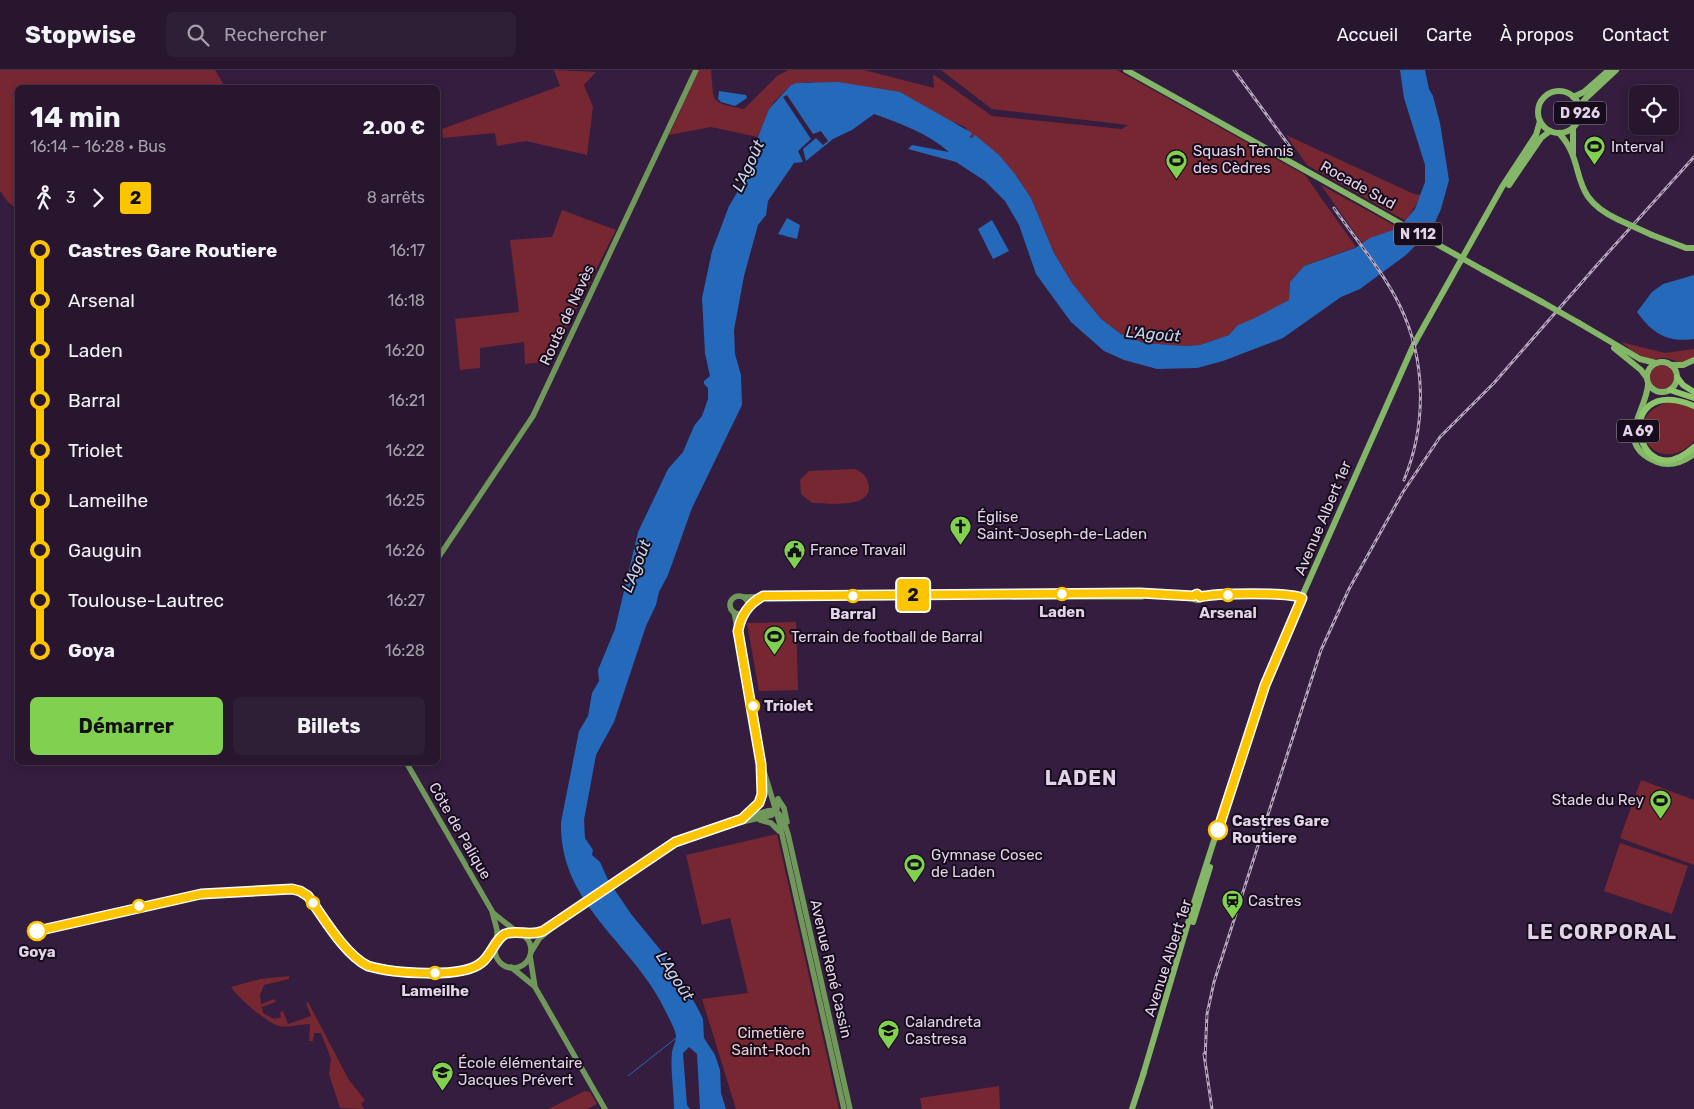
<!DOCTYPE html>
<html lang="fr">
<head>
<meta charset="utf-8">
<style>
  :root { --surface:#27162e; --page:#2f1f36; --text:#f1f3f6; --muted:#a49faa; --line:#43354a; --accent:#81d050 }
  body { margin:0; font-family:Rubik,sans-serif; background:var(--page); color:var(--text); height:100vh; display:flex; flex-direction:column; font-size:19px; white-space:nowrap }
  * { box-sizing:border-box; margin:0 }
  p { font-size:16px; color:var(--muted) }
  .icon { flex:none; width:28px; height:28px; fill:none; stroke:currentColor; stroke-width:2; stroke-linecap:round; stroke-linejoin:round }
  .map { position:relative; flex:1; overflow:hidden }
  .panel { position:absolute; left:15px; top:15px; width:425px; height:680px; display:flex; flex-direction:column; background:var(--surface); border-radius:8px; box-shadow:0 2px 8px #0003,0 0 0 1px var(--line) }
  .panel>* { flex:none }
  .badge { padding:0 10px; border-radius:4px; font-size:18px; line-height:32px }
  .fabs { position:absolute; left:1629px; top:15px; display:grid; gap:10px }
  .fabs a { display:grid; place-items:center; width:50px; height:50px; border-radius:8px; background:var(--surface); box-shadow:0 2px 8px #0003,0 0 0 1px var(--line); font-size:25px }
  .map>.badge { position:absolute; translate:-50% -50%; box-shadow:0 0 0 2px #fff }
  .legs { display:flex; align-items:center; gap:8px; height:55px; padding:0 15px; font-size:16px }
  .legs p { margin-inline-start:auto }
  .overview { display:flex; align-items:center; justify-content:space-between; height:85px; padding:0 15px }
  h1 { font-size:28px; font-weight:700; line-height:38px }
  .cta { display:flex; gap:10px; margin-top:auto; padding:10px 15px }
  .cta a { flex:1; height:58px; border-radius:8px; background:var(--accent); color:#111; font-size:20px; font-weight:700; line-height:58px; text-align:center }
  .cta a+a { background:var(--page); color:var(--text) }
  ul { padding:0 15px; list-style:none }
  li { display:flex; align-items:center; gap:18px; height:50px; font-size:19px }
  li i { display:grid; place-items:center; width:8px; height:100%; margin:0 6px; background:currentColor }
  li i::after { content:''; width:12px; height:12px; margin:-6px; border:4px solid; border-radius:50%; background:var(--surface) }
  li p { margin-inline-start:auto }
  li:first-child i { background:linear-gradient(#0000 50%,currentColor 0) }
  li:last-child i { background:linear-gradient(currentColor 50%,#0000 0) }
  header { display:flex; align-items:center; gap:30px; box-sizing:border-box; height:70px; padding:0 25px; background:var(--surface); border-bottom:1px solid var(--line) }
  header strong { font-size:24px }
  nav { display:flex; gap:28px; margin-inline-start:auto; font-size:18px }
  .search { width:350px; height:45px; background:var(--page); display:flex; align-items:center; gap:12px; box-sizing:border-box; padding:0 18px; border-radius:8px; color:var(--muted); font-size:19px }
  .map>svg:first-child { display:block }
  .green { fill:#772732 }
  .water { fill:#2569ba }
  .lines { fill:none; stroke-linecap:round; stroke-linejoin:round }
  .stream { stroke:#2569ba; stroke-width:1 }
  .secondary { stroke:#70985a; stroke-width:5.5 }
  .primary { stroke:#83b767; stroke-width:6 }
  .trunk { stroke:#8cc56c; stroke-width:6 }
  .rail-casing { stroke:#b7a6bf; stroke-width:3 }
  .rail { stroke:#160c1b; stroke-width:1; stroke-dasharray:4; stroke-linecap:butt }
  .primary-bridge { stroke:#83b767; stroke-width:6 }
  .line-1-casing { stroke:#fff; stroke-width:11 }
  .line-1 { stroke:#fdc400; stroke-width:8 }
  .stop-1-dot { fill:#fff; stroke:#fdc400; stroke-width:2.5 }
  .labels { text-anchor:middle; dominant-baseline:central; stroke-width:4; stroke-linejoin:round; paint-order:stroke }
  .shield { fill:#160c1b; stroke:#a597ab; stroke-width:1 }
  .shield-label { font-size:14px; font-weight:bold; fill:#e2d3e9 }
  .poi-label { font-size:15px; fill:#e2d3e9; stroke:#160c1b; text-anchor:start }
  .street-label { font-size:15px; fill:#e2d3e9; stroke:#160c1b }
  .stop-label { font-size:15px; font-weight:bold; fill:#e2d3e9; stroke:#160c1b }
  .park-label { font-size:15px; fill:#eccdcf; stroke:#160c1b }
  .water-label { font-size:16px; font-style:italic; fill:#c6d7ec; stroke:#160c1b }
  .district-label { font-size:20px; font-weight:bold; letter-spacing:1px; fill:#e2d3e9; stroke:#160c1b }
</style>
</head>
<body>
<header>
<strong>Stopwise</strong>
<div class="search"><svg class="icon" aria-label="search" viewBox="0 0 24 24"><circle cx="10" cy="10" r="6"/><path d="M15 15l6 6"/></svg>Rechercher</div>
<nav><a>Accueil</a><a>Carte</a><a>À propos</a><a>Contact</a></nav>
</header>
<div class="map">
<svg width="1694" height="1039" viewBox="0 0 1694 1039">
  <rect width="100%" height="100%" fill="#341d3e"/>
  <g class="green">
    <polygon points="0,0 215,0 225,17 18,18 17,139 8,132 0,121"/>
    <polygon points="554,0 596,2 584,15 593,37 587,85 526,71 497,76 495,63 443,68 442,59 560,16"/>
    <path d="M 699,0 L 711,0 C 714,34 710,32 744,39 L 777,6 L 788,0 L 864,0 L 934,18 L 933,4 L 992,46 L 1122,59 L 1128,55 L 992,39 L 941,0 L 1117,0 L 1305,105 L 1356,177 L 1304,196 L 1290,212 L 1289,230 L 1229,265 L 1200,275 L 1186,276 L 1144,273 L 1121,264 L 1101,249 L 1072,213 L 1054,183 L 1031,128 L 1015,104 L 999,86 L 975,66 L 972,68 L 965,57 L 939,46 L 900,22 L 808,12 L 791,15 L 774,32 L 769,39 L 758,67 L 711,57 L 669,65 Z"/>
    <polygon points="1286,65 1414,124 1422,125 1406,151 1307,95"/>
    <polygon points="1321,115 1399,158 1362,173"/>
    <polygon points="562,140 616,160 550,291 525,294 524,272 480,278 480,298 460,300 455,249 519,242 510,170 552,167"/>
    <path d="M 1621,272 L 1665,283 L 1694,279 L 1694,287 C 1677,297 1679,290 1665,288 C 1661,288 1657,289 1653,289 C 1641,289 1630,279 1621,272 Z"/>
    <circle cx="1662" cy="307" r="12"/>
    <path d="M 1669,332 L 1694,338 L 1694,371 C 1656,412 1614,347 1669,332 Z"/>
    <path d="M 854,399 C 861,401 866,405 868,412 C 876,440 828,433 812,433 L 801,424 L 800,410 L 809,401 Z"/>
    <polygon points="796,552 798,620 759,621 747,553"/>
    <polygon points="1641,710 1694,730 1694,795 1620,768"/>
    <polygon points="777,764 839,1039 736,1039 702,929 748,923 730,848 702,855 686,785"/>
    <polygon points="1620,773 1688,796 1672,844 1604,821"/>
    <path d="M 289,906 L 289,909 L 264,915 L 260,925 L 261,934 L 274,929 L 276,932 L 262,937 L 263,943 L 274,949 L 281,947 L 280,942 L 283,941 L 288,954 L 311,946 L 306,933 L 308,932 L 349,1010 L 365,1030 L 361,1034 L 364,1039 L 340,1038 L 329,1004 L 331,989 L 321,963 L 314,963 L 313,971 L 309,971 L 310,954 C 299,954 289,958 279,956 C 266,952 238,928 231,917 L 260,909 Z"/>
    <polygon points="999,1016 1000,1039 922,1039 920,1028"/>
    <polygon points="585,1021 590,1022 597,1034 587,1039 548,1039"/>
  </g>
  <g class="water">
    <path d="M 1400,0 L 1425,0 L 1429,19 L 1433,26 L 1440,53 L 1449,110 L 1441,139 L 1432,159 L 1406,185 L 1360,219 L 1341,227 L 1283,268 L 1223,291 L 1197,298 L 1157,299 L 1124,290 L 1104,281 L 1071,252 L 1036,204 L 1019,155 L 1005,131 L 985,111 L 956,92 L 908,79 L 912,75 L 949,82 C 927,63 902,54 874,44 L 852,60 L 833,69 L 806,91 L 803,79 L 816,68 L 823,75 L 828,71 L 821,61 L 813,64 L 787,25 L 783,27 L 811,69 L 798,81 L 803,92 L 794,93 L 768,131 L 766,145 L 758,155 L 744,206 L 734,260 L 735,284 L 741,305 L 742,335 L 692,438 L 668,505 L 659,522 L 656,535 L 646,556 L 614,652 L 596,685 L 584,750 L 585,768 L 593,780 L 592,785 L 600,792 L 608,810 L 631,844 L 672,894 L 697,937 L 703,949 L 704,968 L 715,985 L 720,1000 L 721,1023 L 726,1039 L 700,1039 L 697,984 L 689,977 L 683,983 L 687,1035 L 690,1039 L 674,1039 C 674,1020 670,1000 672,982 C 673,977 676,971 676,967 C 676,960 669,949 666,942 C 634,873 559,836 561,752 L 579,661 L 588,646 L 592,623 L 599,611 L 598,600 L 615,559 L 638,462 L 668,399 L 683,382 L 694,356 L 702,346 L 708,329 L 708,318 L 704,314 L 704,311 L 710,306 L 705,283 L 702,228 L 712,181 L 729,136 L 750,101 L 758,67 L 769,39 L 791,15 L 797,13 L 838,12 L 900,22 L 972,63 L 970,67 L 972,68 L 975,65 L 999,85 L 1015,104 L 1031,128 L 1054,183 L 1072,213 L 1101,249 L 1121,264 L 1144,273 L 1186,276 L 1200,275 L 1229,265 L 1238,255 L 1255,248 L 1289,230 L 1290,212 L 1304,196 L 1355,178 L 1370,168 L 1399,158 L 1415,139 L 1425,112 L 1425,95 L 1404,28 Z"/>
    <polygon points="719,21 746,25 747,28 735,36 721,32 718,29"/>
    <polygon points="787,148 800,155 797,169 778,164"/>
    <polygon points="992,150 1009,181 993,189 978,159"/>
    <path d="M 1694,205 L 1694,269 C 1667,273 1652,263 1637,242 L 1652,222 L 1663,214 Z"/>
  </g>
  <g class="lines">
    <polyline class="stream" points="628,1006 676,968"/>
    <g class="secondary">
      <polyline points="438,488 533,346 696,0"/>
      <circle cx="1197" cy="527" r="3.5"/>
      <circle cx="739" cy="535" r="9"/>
      <polyline points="744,527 1026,524 1193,526"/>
      <polyline points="1013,527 1142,527"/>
      <path d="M 1200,527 C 1216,523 1288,522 1302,528"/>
      <polyline points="734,542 753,640 760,688 779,751 844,1039"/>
      <polyline points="406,692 492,841 497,860 497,874"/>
      <polyline points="778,729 784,738 787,752"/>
      <path d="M 746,746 C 764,734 762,720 762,701"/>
      <polyline points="760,750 771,753 779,761"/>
      <polyline points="733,754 772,745 777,739 778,729"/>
      <polyline points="493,843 517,862"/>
      <circle cx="513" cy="880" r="18"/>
      <polyline points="523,864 540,862 547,858"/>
      <path d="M 531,882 L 539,869 L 562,849 L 675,772 L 767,741 C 782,738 784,753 788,764 L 850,1039"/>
      <polyline points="530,886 535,917 605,1039"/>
      <polyline points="511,897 533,915"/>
    </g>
    <g class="primary">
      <polyline points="1126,0 1353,127"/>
      <circle cx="1559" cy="42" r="21"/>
      <polyline points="1573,27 1584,22 1609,0"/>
      <polyline points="1579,37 1586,28 1616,0"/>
      <polyline points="1573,58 1573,83"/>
      <path d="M 1559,63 C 1589,96 1565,125 1619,150"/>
      <polyline points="1509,115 1541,68 1550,61"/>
      <polyline points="1652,165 1686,178 1694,178"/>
      <polyline points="1483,200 1542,232"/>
      <polyline points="1579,253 1640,289 1656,293"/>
      <polyline points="1614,278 1641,300 1647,308"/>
      <circle cx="1662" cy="307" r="15"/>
      <polyline points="1671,295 1683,295 1694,290"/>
      <path d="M 1648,314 C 1647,341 1612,374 1657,392 C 1670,397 1683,392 1694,384"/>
      <polyline points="1193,852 1210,797"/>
      <polyline points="1143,1005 1193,836 1252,652 1279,578 1414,274 1502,117 1536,65 1540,51"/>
      <polyline points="1132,1039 1144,1002"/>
    </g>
    <g class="trunk">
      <polyline points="1677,307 1683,315 1694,322"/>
      <polyline points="1670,320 1694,328"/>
      <path d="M 1694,336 C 1609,301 1635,431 1694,377"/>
    </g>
    <defs>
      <g id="rail">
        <polyline points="1234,0 1293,81"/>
        <path d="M 1334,138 C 1356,170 1383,201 1400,236 C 1426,290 1427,354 1404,410"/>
        <polyline points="1204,984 1212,1039"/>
        <polyline points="1205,989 1207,944 1214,912 1321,580 1349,519 1403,422 1440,367 1494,313 1597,195 1694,87"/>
      </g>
    </defs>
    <use href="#rail" class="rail-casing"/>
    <use href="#rail" class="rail"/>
    <g class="primary-bridge">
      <polyline points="1353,127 1483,200"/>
      <polyline points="1619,150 1652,165"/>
      <polyline points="1542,232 1579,253"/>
    </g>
  </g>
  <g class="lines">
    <defs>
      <path id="line-1" d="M 37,861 L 201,824 L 292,819 L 300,821 L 308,826 C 323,847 345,885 368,896 C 392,903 461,909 481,893 C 491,886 495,869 505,864 C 517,859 529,867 543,861 L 675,772 L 742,749 L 759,733 L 762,724 L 761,694 L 738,561 C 741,545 748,534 763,526 L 1140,523 L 1193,526 L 1197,524 L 1200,527 C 1216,523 1287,522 1302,528 L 1265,615 L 1218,760"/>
    </defs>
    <use href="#line-1" class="line-1-casing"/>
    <use href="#line-1" class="line-1"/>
  </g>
  <defs>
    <symbol id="stadium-pin" viewBox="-11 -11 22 30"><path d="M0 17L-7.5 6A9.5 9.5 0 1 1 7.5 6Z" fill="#81d050" stroke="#160c1b"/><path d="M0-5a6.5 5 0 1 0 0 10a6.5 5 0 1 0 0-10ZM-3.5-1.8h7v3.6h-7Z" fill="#111"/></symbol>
    <symbol id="church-pin" viewBox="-11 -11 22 30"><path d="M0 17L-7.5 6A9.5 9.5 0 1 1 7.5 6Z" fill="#81d050" stroke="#160c1b"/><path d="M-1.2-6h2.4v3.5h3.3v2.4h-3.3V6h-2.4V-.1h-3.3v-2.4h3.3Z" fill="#111"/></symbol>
    <symbol id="civic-pin" viewBox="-11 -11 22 30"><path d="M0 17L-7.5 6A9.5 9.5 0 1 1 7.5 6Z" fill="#81d050" stroke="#160c1b"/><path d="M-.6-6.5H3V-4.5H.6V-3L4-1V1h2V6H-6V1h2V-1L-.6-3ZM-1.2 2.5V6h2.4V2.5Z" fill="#111"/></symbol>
    <symbol id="station-pin" viewBox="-11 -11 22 30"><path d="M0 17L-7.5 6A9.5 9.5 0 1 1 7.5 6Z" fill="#81d050" stroke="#160c1b"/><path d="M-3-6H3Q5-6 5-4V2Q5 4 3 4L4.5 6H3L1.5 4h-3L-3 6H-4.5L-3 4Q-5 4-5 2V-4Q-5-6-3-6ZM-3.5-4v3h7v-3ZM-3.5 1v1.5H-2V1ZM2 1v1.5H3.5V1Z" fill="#111"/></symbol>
    <symbol id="school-pin" viewBox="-11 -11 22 30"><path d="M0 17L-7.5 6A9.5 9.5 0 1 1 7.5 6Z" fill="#81d050" stroke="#160c1b"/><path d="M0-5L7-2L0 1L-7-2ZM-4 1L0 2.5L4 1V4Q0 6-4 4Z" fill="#111"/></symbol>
  </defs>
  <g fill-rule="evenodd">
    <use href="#stadium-pin" x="1582" y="64" width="25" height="34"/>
    <use href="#stadium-pin" x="1164" y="78" width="25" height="34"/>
    <use href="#church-pin" x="948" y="444" width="25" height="34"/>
    <use href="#civic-pin" x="782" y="468" width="25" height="34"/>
    <use href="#stadium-pin" x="762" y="554" width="25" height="34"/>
    <use href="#stadium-pin" x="1648" y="718" width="25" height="34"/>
    <use href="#stadium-pin" x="902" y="782" width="25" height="34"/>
    <use href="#station-pin" x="1220" y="818" width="25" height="34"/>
    <use href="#school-pin" x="876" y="948" width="25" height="34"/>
    <use href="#school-pin" x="430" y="990" width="25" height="34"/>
  </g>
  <g class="stop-1-dot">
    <circle cx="1062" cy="524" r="6"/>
    <circle cx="1228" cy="525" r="6"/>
    <circle cx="853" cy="526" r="6"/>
    <circle cx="753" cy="636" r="6"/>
    <circle cx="1218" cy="760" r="9"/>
    <circle cx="313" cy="833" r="6"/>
    <circle cx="139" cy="836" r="6"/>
    <circle cx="37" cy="861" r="9"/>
    <circle cx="435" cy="903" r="6"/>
  </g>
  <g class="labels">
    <g class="shield">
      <rect x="1554" y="31.5" width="52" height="23" rx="4"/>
      <rect x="1394" y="152.5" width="48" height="23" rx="4"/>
      <rect x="1617" y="349.5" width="42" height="23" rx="4"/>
    </g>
    <g class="shield-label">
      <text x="1580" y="43">D 926</text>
      <text x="1418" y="164">N 112</text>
      <text x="1638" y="361">A 69</text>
    </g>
    <g class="poi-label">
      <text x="1611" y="77">Interval</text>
      <text x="1193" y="81">Squash Tennis<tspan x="1193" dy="17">des Cèdres</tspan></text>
      <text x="977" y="447">Église<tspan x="977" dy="17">Saint-Joseph-de-Laden</tspan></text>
      <text x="810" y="480">France Travail</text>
      <text x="791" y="567">Terrain de football de Barral</text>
      <text x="1644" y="730" text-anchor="end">Stade du Rey</text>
      <text x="931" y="785">Gymnase Cosec<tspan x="931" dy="17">de Laden</tspan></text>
      <text x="1248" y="831">Castres</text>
      <text x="905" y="952">Calandreta<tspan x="905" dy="17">Castresa</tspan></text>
      <text x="458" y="993">École élémentaire<tspan x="458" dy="17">Jacques Prévert</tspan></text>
    </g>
    <g class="street-label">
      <text transform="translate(1358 115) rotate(29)">Rocade Sud</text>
      <text transform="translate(567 245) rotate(-65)">Route de Navès</text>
      <text transform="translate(1323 448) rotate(-67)">Avenue Albert 1er</text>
      <text transform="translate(460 761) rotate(60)">Côte de Palique</text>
      <text transform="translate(1168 888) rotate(-72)">Avenue Albert 1er</text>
      <text transform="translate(831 899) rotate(77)">Avenue René Cassin</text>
    </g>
    <g class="stop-label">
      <text x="1062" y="542">Laden</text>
      <text x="1228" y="543">Arsenal</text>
      <text x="853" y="544">Barral</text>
      <text x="764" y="636" text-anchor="start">Triolet</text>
      <text x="1232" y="751" text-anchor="start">Castres Gare<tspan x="1232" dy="17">Routiere</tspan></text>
      <text x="37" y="882">Goya</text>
      <text x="435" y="921">Lameilhe</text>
    </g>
    <g class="park-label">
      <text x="771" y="963">Cimetière<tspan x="771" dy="17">Saint-Roch</tspan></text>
    </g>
    <g class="water-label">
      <text transform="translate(748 96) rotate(-65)">L'Agoût</text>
      <text transform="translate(1153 264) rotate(5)">L'Agoût</text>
      <text transform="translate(636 496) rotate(-69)">L'Agoût</text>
      <text transform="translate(675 906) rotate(57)">L'Agoût</text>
    </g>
    <g class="district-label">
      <text x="1081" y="708">LADEN</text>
      <text x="1602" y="862">LE CORPORAL</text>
    </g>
  </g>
</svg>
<div class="fabs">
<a><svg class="icon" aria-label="locate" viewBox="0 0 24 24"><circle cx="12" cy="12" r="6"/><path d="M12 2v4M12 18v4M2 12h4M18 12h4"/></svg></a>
</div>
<b class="badge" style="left:913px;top:525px;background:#fdc400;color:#111">2</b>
<section class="panel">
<div class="overview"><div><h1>14 min</h1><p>16:14 – 16:28 · Bus</p></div><b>2.00 €</b></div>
<div class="legs"><svg class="icon" aria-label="walk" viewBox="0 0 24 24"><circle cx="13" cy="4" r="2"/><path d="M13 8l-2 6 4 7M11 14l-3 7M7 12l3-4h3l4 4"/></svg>3<svg class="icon" aria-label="forward" viewBox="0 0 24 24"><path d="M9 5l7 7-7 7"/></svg><b class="badge" style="background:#fdc400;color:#111">2</b><p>8 arrêts</p></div>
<ul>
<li><i style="color:#fdc400"></i><b>Castres Gare Routiere</b><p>16:17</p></li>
<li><i style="color:#fdc400"></i><span>Arsenal</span><p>16:18</p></li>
<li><i style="color:#fdc400"></i><span>Laden</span><p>16:20</p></li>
<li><i style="color:#fdc400"></i><span>Barral</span><p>16:21</p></li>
<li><i style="color:#fdc400"></i><span>Triolet</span><p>16:22</p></li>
<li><i style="color:#fdc400"></i><span>Lameilhe</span><p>16:25</p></li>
<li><i style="color:#fdc400"></i><span>Gauguin</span><p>16:26</p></li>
<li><i style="color:#fdc400"></i><span>Toulouse-Lautrec</span><p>16:27</p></li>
<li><i style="color:#fdc400"></i><b>Goya</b><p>16:28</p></li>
</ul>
<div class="cta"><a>Démarrer</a><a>Billets</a></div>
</section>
</div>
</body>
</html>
